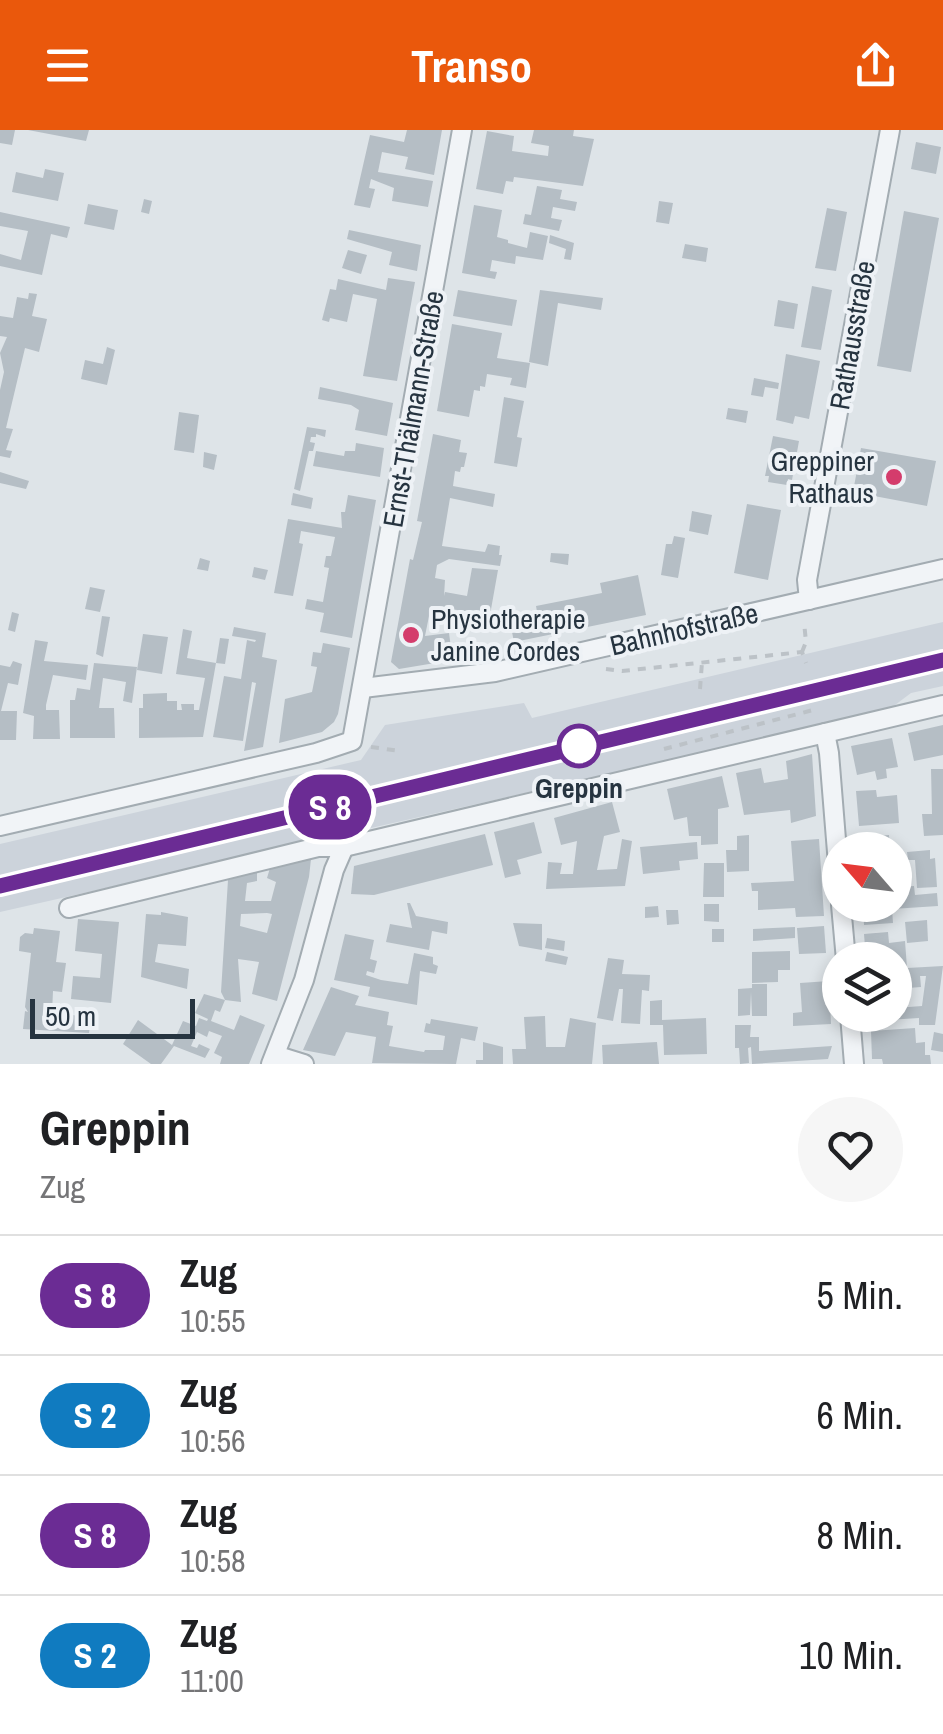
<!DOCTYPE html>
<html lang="de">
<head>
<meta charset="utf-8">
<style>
  :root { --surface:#fff; --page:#f6f6f6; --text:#202124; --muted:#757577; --line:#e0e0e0; --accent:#ea580c }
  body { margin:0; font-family:"Archivo Narrow",sans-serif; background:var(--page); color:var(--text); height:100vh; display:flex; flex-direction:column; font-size:38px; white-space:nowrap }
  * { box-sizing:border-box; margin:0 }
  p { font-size:32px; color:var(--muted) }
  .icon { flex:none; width:55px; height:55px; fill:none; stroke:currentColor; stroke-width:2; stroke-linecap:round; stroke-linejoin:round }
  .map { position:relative; height:934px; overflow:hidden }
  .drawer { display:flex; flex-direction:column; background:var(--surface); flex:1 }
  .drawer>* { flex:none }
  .badge { padding:0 20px; border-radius:32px; font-size:35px; line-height:65px }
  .needle { width:65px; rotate:298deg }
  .buttons { position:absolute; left:822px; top:702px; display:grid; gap:20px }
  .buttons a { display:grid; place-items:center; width:90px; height:90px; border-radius:50%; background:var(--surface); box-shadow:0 5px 15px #0003; font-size:50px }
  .scale { position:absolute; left:30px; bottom:25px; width:165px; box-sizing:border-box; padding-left:10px; border:5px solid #263440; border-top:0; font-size:28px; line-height:35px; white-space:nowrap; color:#263440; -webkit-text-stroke:8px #eef2f6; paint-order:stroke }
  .map>.badge { position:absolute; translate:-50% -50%; box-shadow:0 0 0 5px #fff }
  .round { display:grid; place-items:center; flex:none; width:105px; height:105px; border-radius:52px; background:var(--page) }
  .overview { display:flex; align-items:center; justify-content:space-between; height:170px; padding:0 40px }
  h1 { font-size:48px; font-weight:700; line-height:75px }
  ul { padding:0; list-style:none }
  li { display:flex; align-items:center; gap:30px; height:120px; padding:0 40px; border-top:2px solid var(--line) }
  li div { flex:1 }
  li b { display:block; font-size:38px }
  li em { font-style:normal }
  li .badge { min-width:110px; font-weight:700; text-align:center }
  header { display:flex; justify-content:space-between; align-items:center; height:130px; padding:0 40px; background:var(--accent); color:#fff; font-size:45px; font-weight:700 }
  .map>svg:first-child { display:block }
  .built { fill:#ccd3db }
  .building { fill:#b5bec5; fill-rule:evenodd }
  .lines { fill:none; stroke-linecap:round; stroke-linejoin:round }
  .street-casing { stroke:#a3acb2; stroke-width:22 }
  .path { stroke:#bcc2c7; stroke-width:4; stroke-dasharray:8 8; stroke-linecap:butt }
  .street { stroke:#f1f4f7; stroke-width:18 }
  .rail-casing { stroke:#778693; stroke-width:10 }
  .rail { stroke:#eef2f6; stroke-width:6; stroke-dasharray:19; stroke-linecap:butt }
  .line-casing { stroke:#fff; stroke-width:22 }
  .line { stroke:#6b2c94; stroke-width:15 }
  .poi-dot { fill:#d43c6c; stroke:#eef2f6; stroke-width:4 }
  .stop-dot { fill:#fff; stroke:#6b2c94; stroke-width:5 }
  .labels { text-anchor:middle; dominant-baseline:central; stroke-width:8; stroke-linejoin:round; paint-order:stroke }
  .street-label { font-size:28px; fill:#263440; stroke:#eef2f6 }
  .poi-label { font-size:28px; fill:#263440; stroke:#eef2f6; text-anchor:end }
  .stop-label { font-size:28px; font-weight:bold; fill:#263440; stroke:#eef2f6 }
</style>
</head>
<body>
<header><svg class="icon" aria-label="menu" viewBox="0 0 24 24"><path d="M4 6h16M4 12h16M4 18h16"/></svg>Transo<svg class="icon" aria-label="share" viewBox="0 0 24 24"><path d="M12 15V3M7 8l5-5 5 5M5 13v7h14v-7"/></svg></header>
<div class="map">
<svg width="943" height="934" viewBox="0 0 943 934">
  <rect width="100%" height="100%" fill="#dee4e8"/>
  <polygon class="built" points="943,492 943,556 911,563 887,581 0,782 0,714 361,630 385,595 524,573 532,588"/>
  <g class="building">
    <polygon points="0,0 15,0 12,15 0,13"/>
    <polygon points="28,0 89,0 86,11"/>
    <polygon points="407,0 442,0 434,45 405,39 408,27 382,22 378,42 433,51 428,77 392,71 394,58 371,49 369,58 375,59 370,78 354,75 370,5 404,12"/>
    <polygon points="534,0 574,0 573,6 594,9 583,56 514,47 513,52 506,51 503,64 476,59 487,1 514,6 512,21 548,26 549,16 531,13"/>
    <polygon points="916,12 941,17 936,44 911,39"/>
    <polygon points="45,39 64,43 58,71 12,62 16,42 43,48"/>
    <polygon points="537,56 562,60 560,69 577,72 575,81 553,77 551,88 562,90 559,101 523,94 525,84 531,85"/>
    <polygon points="144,69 152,71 149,84 141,82"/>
    <polygon points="659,71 673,73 669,94 656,92"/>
    <polygon points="88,74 118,80 114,100 84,94"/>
    <polygon points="474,75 502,80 497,107 508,110 508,113 527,118 530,102 548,106 543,130 516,126 515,134 492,130 490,141 497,142 495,149 462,143"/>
    <polygon points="827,78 847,82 836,141 815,138"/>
    <polygon points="904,81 939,88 911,242 877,236"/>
    <polygon points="0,82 70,97 67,108 51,104 42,145 0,136 0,124 21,130 28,101 0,96"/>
    <polygon points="349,100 421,115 417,141 389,135 392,122 347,109"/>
    <polygon points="550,105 574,113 571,130 564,129 566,119 549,113"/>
    <polygon points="685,114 708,118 706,132 682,128"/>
    <polygon points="348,120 367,125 361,144 342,138"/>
    <polygon points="388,148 415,152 397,251 363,246 377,169 353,164 347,192 330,188 329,192 322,190 330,159 336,160 338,149 386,160"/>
    <polygon points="812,156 832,160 821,220 801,217"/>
    <polygon points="458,160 517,170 512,196 453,186"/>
    <polygon points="540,160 603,168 601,180 558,173 548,236 529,232"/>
    <polygon points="29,163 37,164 32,186 47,189 39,222 25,218 6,298 13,299 6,320 12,321 10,328 0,326 0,260 4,242 0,223 7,207 0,206 0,186 13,188 17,167 28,169"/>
    <polygon points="778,170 798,174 794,199 774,196"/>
    <polygon points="452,194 502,203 497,228 530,233 526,258 510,255 512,248 487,244 485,257 480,256 480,261 474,260 469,287 437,281"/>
    <polygon points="107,217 115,220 107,255 81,249 85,230 103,234"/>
    <polygon points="786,224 820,231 809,289 795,286 793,294 776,290"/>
    <polygon points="754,248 779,253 778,259 765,257 763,267 751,265"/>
    <polygon points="320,257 393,273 387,306 355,300 359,280 351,275 318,269"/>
    <polygon points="504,267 524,271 517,307 522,308 517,337 494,333"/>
    <polygon points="728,278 748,281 746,293 726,289"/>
    <polygon points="179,282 199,285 194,323 174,320"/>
    <polygon points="307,297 326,300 325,307 316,304 316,307 311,307 310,312 315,313 313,321 309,321 300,361 294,359"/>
    <polygon points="433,304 461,310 459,322 467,323 464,337 461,337 460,342 455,341 453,356 495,364 493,377 450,368 442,416 485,422 488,414 500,416 499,425 502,425 500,436 449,429 437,435 435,448 445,450 444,466 445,462 467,466 472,438 498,440 490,485 431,476 425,506 449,503 451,518 457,517 459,529 399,539 391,532 410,429 413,430 422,392 417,391"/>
    <polygon points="773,306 799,311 792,350 788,349 787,355 768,352 769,346 765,346"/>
    <polygon points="356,313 384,318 380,347 313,336 316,321 344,326 345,321 355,321"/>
    <polygon points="861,318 936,331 927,376 853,362"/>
    <polygon points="204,322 217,325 214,340 203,337"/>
    <polygon points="0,342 29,351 26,359 0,353"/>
    <polygon points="293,363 313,368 311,379 291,375"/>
    <polygon points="348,365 376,370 352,508 320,502 324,483 305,479 307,469 323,472 329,438 324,437 326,426 331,426 335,407 301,401 299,413 303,414 293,466 274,463 288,389 342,398 341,382 345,382"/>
    <polygon points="747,374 781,380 768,450 734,443"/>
    <polygon points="692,381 712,385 708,405 689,401"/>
    <polygon points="674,406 685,408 678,448 661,445 666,414 672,414"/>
    <polygon points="551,423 569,424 568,435 550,432"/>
    <polygon points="200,428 210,431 208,441 197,439"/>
    <polygon points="254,437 268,440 265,450 252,447"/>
    <polygon points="638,445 646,485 514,512 510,492 538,487 536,476 602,463 600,453"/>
    <polygon points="90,457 105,460 100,482 85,479"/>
    <polygon points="12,482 19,484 15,502 8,500"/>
    <polygon points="102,486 110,487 103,527 96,524"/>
    <polygon points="234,497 266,503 262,527 277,530 263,617 244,621 256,553 252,552 243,611 213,607 224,546 241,549 247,510 255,512 256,510 232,506"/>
    <polygon points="183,499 192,501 187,528 216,533 203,607 139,608 139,578 143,578 143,564 167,563 167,571 177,571 177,580 182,580 181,574 194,574 194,580 199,580 205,548 176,544"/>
    <polygon points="143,504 168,507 162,544 137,540"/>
    <polygon points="220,508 229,509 225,534 216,533"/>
    <polygon points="35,510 48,512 44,531 88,535 86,550 53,545 46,575 46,580 59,580 60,609 33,609 34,586 23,583"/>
    <polygon points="323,513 350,518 338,584 334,592 322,602 279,613 285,569 312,562 317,537 311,536 313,522 321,523"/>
    <polygon points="13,531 22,534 18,555 8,553 1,581 17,581 16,610 0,610 0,535 10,537"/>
    <polygon points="94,533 137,537 132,573 123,571 126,552 103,548 99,578 114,578 115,608 70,608 70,570 75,570 77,558 90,560"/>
    <polygon points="943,595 943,625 914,631 908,603"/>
    <polygon points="892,608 898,637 886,639 887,648 877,650 875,641 857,645 851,616"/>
    <polygon points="812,624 816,686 791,693 790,680 744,685 736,643 761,638 764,653 788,649 786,631"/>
    <polygon points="931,639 943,639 943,705 924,706 922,684 932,684"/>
    <polygon points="722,646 729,677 718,679 718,714 701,715 701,706 689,706 687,687 674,690 667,659"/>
    <polygon points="876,660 877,667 897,665 899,693 859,696 856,661"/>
    <polygon points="612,672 620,702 604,706 597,740 617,739 622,709 632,711 625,756 546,759 548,732 562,733 560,744 573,744 577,711 561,715 554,688"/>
    <polygon points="534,692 542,723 517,730 521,744 505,748 494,702"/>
    <polygon points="485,704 493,735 374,765 351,764 354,736"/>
    <polygon points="749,705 749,741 727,742 726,720 737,720 737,706"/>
    <polygon points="889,705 890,720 860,720 859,707"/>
    <polygon points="819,709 824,786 796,787 795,778 758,780 758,761 752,761 751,753 794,751 791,711"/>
    <polygon points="697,712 698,729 679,731 680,740 643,744 640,717"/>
    <polygon points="930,720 930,729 935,728 937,757 917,758 915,730 908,730 907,722"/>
    <path d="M 311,729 L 309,747 L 277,871 L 252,864 L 259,832 L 238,829 L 241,872 L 225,870 L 221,862 L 228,750 L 257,741 L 257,751 L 247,753 L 245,771 L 271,771 L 276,752 L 267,748 L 270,738 ZM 267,783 L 272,784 L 267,803 L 240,796 L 241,784 Z"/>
    <polygon points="704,733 724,733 724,767 703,767"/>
    <polygon points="914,756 915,765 937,763 938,776 892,779 893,793 864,795 863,775 895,775 895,757"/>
    <polygon points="407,773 410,773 416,786 448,792 447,804 432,801 429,820 386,812 390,794 412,798"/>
    <polygon points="704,774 719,774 719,792 704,791"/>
    <polygon points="658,776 659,787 645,788 645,777"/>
    <polygon points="666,780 678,780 679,794 667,795"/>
    <polygon points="161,782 188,787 186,816 158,814 155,832 189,839 187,859 141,847 146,784 161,785"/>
    <polygon points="78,789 119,792 111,873 71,869 73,846 100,848 102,824 75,821"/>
    <polygon points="927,790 928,811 907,813 905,792"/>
    <polygon points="513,793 542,794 542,820 519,816"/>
    <polygon points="824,796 826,823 799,824 797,798"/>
    <polygon points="795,797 795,808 753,811 753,799"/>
    <polygon points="34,798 60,801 56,832 66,833 62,862 53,861 52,883 91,887 89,903 23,899 25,881 28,882 25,877 31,823 19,821 20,807 25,803 33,804"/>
    <rect x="712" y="799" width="12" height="13"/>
    <polygon points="888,802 889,813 905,811 907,838 943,836 935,895 919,895 919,888 871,891 871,885 895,885 895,878 922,876 926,846 920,846 921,857 895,859 895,830 866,830 864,804"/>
    <polygon points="345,804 374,810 370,829 377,831 374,843 367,841 366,845 381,850 408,854 414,823 433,827 433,834 438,836 436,844 420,841 417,875 368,866 370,857 334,850"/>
    <polygon points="547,808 565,811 564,821 545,818"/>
    <polygon points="790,821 790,840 778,840 778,852 752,853 752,822"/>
    <polygon points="547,822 568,827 566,835 545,831"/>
    <polygon points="608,828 624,830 622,844 650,845 649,861 642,860 640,894 621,893 623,859 619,859 613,891 597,888"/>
    <polygon points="829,851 831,894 793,896 793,883 802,882 800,853"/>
    <polygon points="752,854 767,854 767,886 752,886 751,862 750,885 738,886 738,859 752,858"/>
    <polygon points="331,857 359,866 355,875 389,882 387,895 393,896 389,916 424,922 425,920 443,920 445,906 424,902 426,893 430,894 431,889 478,897 475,911 461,908 456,934 372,933 376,907 346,902 335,926 303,920"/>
    <polygon points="204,864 225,870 220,882 215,880 211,891 234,900 240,885 265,895 249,934 220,934 222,927 214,923 222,906 209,901 207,907 197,902 191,916 197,918 199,914 210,919 205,928 174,916 161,934 151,934 123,914 138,890 172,915 183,891 196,896 199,888 207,891 208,889 195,883"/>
    <polygon points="662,870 662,890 706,888 707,924 664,925 663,895 650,895 650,871"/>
    <polygon points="545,886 546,917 565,917 570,888 596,893 592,934 513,934 512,919 526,919 524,887"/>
    <polygon points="735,895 751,895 750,907 759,907 759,921 832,916 828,929 752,934 751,917 748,918 749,933 740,934 739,918 735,918"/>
    <polygon points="915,898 916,913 925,912 925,925 930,925 931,934 883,934 882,929 872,929 871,901"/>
    <polygon points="934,902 943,904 943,922 931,920"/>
    <polygon points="483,912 503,917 503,934 476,934 476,930 483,930"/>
    <polygon points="657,912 659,934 603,934 602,915"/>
  </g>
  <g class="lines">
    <defs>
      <g id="street">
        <polyline points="809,470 807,450 890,0"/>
        <polyline points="363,558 495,542 943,439"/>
        <polyline points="825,603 829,623 840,759"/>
        <polyline points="0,696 316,623 352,611 462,0"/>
        <polyline points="841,775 846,830"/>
        <polyline points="69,778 318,717 344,717 943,575"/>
        <polyline points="850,885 854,934"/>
        <polyline points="275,925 304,934"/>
        <polyline points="271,934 304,850 334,740 344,717"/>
      </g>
    </defs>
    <use href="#street" class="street-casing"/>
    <g class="path">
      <polyline points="802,522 806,512 804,492"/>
      <polyline points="606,539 622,541 802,522 806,533"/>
      <polyline points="700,559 702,532"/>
      <polyline points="371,617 400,621"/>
      <polyline points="664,619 817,579"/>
    </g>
    <use href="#street" class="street"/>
    <defs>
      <polyline id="rail" points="0,756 943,530"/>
    </defs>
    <use href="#rail" class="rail-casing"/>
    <use href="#rail" class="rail"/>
  </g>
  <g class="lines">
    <defs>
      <polyline id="line" points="0,756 943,530"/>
    </defs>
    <use href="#line" class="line-casing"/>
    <use href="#line" class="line"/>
  </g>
  <g class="poi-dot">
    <circle cx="894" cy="347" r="10"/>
    <circle cx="411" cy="505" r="10"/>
  </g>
  <circle class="stop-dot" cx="579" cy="616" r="20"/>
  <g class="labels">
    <g class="street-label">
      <text transform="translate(852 205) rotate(-80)">Rathausstraße</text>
      <text transform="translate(413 279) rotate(-80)">Ernst-Thälmann-Straße</text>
      <text transform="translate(684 499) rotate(-13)">Bahnhofstraße</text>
    </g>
    <g class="poi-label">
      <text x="874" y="331">Greppiner<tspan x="874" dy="32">Rathaus</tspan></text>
      <text x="431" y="489" text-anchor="start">Physiotherapie<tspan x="431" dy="32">Janine Cordes</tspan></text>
    </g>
    <g class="stop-label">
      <text x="579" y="658">Greppin</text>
    </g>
  </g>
</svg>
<div class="buttons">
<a><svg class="needle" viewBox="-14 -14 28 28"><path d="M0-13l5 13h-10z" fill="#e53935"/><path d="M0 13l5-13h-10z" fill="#757577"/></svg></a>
<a><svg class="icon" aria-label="layers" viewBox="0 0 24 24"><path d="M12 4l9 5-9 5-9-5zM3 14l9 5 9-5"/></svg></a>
</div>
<div class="scale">50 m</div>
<b class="badge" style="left:330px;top:677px;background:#6b2c94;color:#fff">S 8</b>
</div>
<section class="drawer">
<div class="overview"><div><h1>Greppin</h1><p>Zug</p></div><a class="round"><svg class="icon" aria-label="heart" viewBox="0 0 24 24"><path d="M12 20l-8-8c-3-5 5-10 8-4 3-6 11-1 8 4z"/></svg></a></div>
<ul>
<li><span class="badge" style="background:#6b2c94;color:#fff">S 8</span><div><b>Zug</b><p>10:55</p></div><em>5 Min.</em></li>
<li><span class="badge" style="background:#107bc0;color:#fff">S 2</span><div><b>Zug</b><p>10:56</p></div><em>6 Min.</em></li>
<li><span class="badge" style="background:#6b2c94;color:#fff">S 8</span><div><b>Zug</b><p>10:58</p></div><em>8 Min.</em></li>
<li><span class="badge" style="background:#107bc0;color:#fff">S 2</span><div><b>Zug</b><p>11:00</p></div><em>10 Min.</em></li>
</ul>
</section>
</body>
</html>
